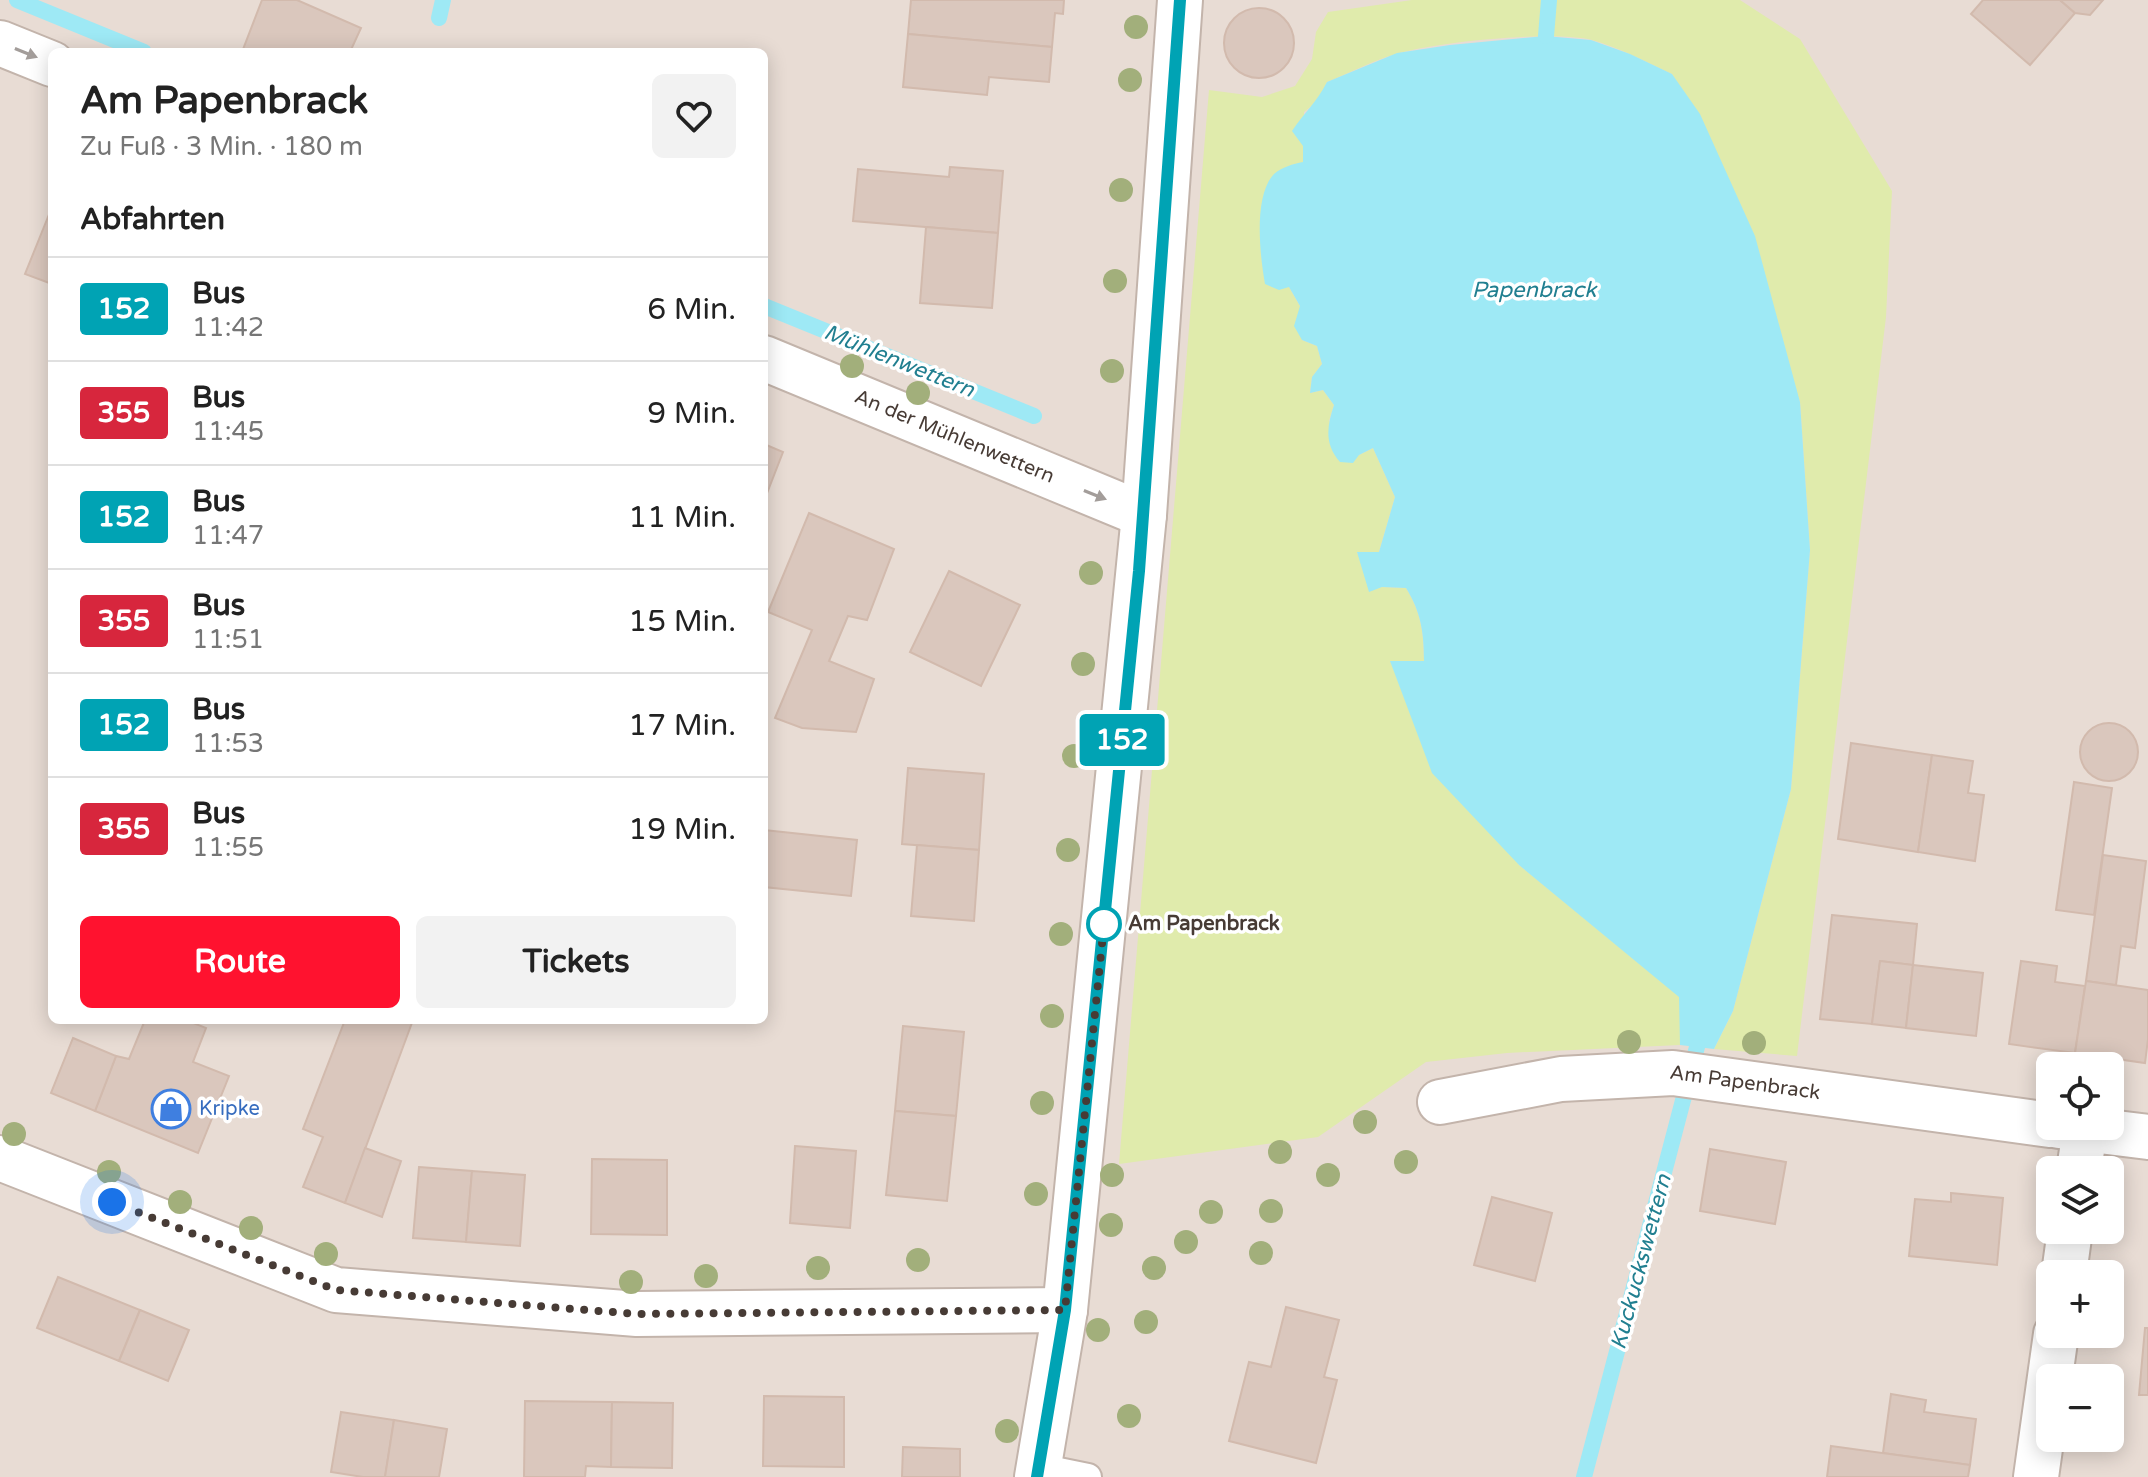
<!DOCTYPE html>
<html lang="de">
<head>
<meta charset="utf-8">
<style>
  :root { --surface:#fff; --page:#f2f2f2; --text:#222; --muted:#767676; --line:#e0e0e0; --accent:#ff122f }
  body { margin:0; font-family:"Varela Round",sans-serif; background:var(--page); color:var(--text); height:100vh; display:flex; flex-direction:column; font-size:30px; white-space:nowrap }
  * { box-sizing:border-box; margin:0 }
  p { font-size:26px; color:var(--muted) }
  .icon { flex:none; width:44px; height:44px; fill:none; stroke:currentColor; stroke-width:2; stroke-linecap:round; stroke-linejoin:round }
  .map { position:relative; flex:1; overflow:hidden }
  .drawer { position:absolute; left:48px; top:48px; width:720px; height:976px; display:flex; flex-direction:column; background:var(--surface); border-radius:12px; box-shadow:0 4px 20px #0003 }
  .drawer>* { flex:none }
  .badge { padding:0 16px; border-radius:6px; font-size:28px; line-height:52px }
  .tools { position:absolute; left:2036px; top:1052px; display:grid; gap:16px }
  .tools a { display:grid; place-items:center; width:88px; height:88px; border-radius:12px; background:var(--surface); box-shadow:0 4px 20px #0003; font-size:40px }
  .you { position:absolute; width:40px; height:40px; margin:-20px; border:6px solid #fff; border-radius:50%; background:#1a73e8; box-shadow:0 0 0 12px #1a73e833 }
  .map>.badge { position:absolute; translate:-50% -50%; box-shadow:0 0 0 4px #fff }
  h2 { padding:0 32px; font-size:30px; line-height:72px }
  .round { display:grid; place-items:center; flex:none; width:84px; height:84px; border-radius:12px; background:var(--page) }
  .headline { display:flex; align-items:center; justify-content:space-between; height:136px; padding:0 32px }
  h1 { font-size:38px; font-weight:800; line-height:60px }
  .button { display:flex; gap:16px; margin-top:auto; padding:16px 32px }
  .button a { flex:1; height:92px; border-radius:12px; background:var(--accent); color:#fff; font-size:32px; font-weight:800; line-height:92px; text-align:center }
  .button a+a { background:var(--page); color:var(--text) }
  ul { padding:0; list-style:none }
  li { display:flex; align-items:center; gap:24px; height:104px; padding:0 32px; border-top:2px solid var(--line) }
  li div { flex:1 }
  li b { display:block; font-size:30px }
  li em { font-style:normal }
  li .badge { min-width:88px; font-weight:700; text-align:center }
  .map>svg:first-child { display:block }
  .residential { fill:#e8dcd4; fill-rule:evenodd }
  .green { fill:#e0ebac }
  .water { fill:#9ee9f5 }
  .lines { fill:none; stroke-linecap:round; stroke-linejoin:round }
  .stream { stroke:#9ee9f5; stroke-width:16 }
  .building { fill:#dac7bd; stroke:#d2baad; stroke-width:2 }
  .lane-casing { stroke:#c3b4ab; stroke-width:30 }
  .street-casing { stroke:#c3b4ab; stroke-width:48 }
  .lane { stroke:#fff; stroke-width:26 }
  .street { stroke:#fff; stroke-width:44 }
  .tree { fill:#a2af7b }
  .oneway { fill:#a39d9a }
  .line-casing { stroke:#fff; stroke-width:18 }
  .line { stroke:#00a3b4; stroke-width:12 }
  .walk { stroke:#473b35; stroke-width:8; stroke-dasharray:0 14.4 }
  .stop-dot { fill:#fff; stroke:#00a3b4; stroke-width:4 }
  .labels { text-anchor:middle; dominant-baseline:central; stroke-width:7; stroke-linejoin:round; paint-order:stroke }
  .street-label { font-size:20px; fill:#473b35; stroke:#fff }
  .stop-label { font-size:20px; font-weight:bold; fill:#473b35; stroke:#fff; text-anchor:start }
  .shop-label { font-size:20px; fill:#366cbe; stroke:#fff; text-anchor:start }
  .water-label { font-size:22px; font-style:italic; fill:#217f90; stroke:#fff }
</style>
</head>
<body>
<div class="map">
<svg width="2148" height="1477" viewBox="0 0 2148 1477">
  <rect width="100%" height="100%" fill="#f4ece6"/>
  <path class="residential" d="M 0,0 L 2148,0 L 2148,1477 L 0,1477 ZM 52,52 L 764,52 L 764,1020 L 52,1020 ZM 2050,1066 L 2110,1066 L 2110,1126 L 2050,1126 ZM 2050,1170 L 2110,1170 L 2110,1230 L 2050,1230 ZM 2050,1274 L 2110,1274 L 2110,1334 L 2050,1334 ZM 2050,1378 L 2110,1378 L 2110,1438 L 2050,1438 Z"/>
  <path class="green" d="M 1412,0 L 1740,0 L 1800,39 L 1892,191 L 1886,317 L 1797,1056 L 1714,1049 L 1733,1011 L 1791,789 L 1810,550 L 1800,402 L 1672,74 C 1646,62 1620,48 1592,40 C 1553,30 1436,42 1396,54 C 1372,61 1350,73 1327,82 L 1318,101 L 1304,112 L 1303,163 L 1291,165 L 1289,287 L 1300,306 L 1302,340 L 1317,346 L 1322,364 L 1312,377 L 1310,393 L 1323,390 L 1334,405 L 1329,421 L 1359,455 L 1373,448 L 1395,497 L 1379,552 L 1357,553 L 1382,587 L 1406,588 C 1421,612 1424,633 1424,661 L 1391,661 L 1519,865 L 1680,997 L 1680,1045 L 1507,1053 L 1426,1062 L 1318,1137 L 1119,1164 L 1209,90 L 1262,97 L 1295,86 L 1312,59 L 1316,32 L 1328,12 Z"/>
  <path class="water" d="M 1545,36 L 1591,40 L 1630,54 L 1672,74 L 1700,114 L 1755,236 L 1800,402 L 1810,550 L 1791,789 L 1733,1011 L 1714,1049 L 1680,1045 L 1679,997 L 1519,865 L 1432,773 L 1390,661 L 1424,661 C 1424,633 1421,612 1406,588 L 1382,587 L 1369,592 L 1357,552 L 1379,552 L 1395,497 L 1373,448 L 1359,455 L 1353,463 L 1340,462 C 1324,444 1327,426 1334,405 L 1323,390 L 1310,393 L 1312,377 L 1322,364 L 1317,346 L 1302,340 L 1294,326 L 1300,306 L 1289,287 L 1279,290 L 1265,284 C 1260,256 1253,196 1274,174 C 1282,167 1293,164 1303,162 L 1303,146 L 1292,131 C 1304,113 1317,102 1327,82 L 1397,53 L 1450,45 Z"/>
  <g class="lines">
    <g class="stream">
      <polyline points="17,0 144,52"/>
      <polyline points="439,18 443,0"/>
      <polyline points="1546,36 1549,0"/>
      <polyline points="764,306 1034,416"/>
      <polyline points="1584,1477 1697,1047"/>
    </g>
  </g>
  <g class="building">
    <polygon points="262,0 297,0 361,28 350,52 242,52"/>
    <polygon points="911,0 1064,0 1063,14 1055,13 1052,47 908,34"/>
    <polygon points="1983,0 2060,0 2075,13 2030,65 1971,14"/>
    <polygon points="2060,0 2103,0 2090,15 2075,13"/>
    <circle cx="1259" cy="43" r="35"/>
    <polygon points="908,34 1052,47 1049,82 989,77 987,95 903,87"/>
    <polygon points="950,167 1003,171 998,233 853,221 858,169 949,177"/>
    <polygon points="52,207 52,284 25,274"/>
    <polygon points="926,227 998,233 992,308 920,303"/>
    <polygon points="764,444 783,452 764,501"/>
    <polygon points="809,513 894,549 867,620 848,616 829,661 874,679 856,732 802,728 775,718 812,630 768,612"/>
    <polygon points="949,571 1020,605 981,686 910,652"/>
    <circle cx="2109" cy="752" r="29"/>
    <polygon points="1851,743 1932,755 1918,852 1838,839"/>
    <polygon points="1932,755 1973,761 1968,793 1984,795 1975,861 1918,852"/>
    <polygon points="908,768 984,774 979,850 902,844"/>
    <polygon points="2074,782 2112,788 2094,915 2056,910"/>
    <polygon points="764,830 857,840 851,896 764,887"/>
    <polygon points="917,845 979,850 974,921 911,916"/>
    <polygon points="2103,855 2146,861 2135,948 2121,946 2116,985 2086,981"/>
    <polygon points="1832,915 1917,924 1913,965 1880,961 1872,1024 1820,1019"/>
    <polygon points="1880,961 1913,965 1906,1028 1872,1024"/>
    <polygon points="2021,961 2057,966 2055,982 2085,986 2075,1053 2009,1044"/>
    <polygon points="1913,965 1983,973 1976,1036 1906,1028"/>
    <polygon points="2086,981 2148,990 2148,1039 2145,1063 2075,1053"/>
    <polygon points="145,1020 186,1020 206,1028 193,1062 229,1076 198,1153 95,1111 116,1056 129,1059"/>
    <polygon points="345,1020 413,1020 345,1203 303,1187 323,1137 303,1129"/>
    <polygon points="903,1026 964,1032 956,1116 895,1111"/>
    <polygon points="73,1038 116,1056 95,1111 51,1093"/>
    <polygon points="895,1111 956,1116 947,1201 886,1195"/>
    <polygon points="795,1146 856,1151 850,1228 790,1223"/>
    <polygon points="365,1148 401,1161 382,1217 345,1203"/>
    <polygon points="1710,1149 1786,1162 1775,1224 1700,1211"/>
    <polygon points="592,1159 667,1160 667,1235 591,1234"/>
    <polygon points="419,1167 472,1171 466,1242 413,1238"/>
    <polygon points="472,1171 525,1175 520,1246 466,1242"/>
    <polygon points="1951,1193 2003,1198 1997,1265 1909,1256 1915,1199 1951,1202"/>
    <polygon points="1492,1197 1552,1213 1535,1281 1474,1265"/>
    <polygon points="58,1277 140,1310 119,1361 37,1328"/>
    <polygon points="1286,1307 1339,1320 1324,1377 1337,1380 1316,1463 1229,1441 1249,1362 1271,1367"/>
    <polygon points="140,1310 189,1330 168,1381 119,1361"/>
    <polygon points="2145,1328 2148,1328 2148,1395 2139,1395"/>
    <polygon points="1891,1394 1926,1400 1924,1412 1976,1419 1970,1465 1883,1453"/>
    <polygon points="764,1396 844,1397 844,1467 763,1466"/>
    <polygon points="525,1401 612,1402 611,1467 586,1466 585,1477 524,1477"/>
    <polygon points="612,1402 673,1403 672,1468 611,1467"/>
    <polygon points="341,1412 394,1420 385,1477 363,1477 331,1472"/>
    <polygon points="394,1420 447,1429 439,1477 385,1477"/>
    <polygon points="1831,1446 1970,1465 1968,1477 1827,1477"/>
    <polygon points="903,1447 960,1449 960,1477 902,1477"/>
  </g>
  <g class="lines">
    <defs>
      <polyline id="lane" points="1039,1467 1088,1477"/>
      <g id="street">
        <polyline points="0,43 52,64"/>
        <path id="s1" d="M 764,358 L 1144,515"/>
        <path id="s2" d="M 1440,1102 L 1561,1079 L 1673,1073 L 2050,1125"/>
        <polyline points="2059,1126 2148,1137"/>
        <polyline points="0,1158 336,1290 637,1314 1065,1310"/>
        <polyline points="2079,1170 2085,1130"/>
        <polyline points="2064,1274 2070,1230"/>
        <polyline points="1037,1477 1065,1310 1144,515 1180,0"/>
        <polyline points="2036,1477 2056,1334"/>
      </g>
    </defs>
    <use href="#lane" class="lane-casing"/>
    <use href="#street" class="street-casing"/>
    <use href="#lane" class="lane"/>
    <use href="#street" class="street"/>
  </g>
  <g class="tree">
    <circle cx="1136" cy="27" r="12"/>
    <circle cx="1130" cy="80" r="12"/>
    <circle cx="1121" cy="190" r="12"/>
    <circle cx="1115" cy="281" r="12"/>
    <circle cx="852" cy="366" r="12"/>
    <circle cx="1112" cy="371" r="12"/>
    <circle cx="918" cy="393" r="12"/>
    <circle cx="1091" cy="573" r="12"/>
    <circle cx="1083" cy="664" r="12"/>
    <circle cx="1074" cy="756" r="12"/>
    <circle cx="1068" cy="850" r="12"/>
    <circle cx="1061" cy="934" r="12"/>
    <circle cx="1052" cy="1016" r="12"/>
    <circle cx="1629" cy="1042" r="12"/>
    <circle cx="1754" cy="1043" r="12"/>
    <circle cx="1042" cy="1103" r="12"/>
    <circle cx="1365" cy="1122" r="12"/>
    <circle cx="14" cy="1134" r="12"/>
    <circle cx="1280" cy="1152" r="12"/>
    <circle cx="1406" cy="1162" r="12"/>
    <circle cx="109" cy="1172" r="12"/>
    <circle cx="1112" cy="1175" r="12"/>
    <circle cx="1328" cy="1175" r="12"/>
    <circle cx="1036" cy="1194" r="12"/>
    <circle cx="180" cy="1202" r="12"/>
    <circle cx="1271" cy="1211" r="12"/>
    <circle cx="1211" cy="1212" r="12"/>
    <circle cx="1111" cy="1225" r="12"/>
    <circle cx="251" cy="1228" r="12"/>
    <circle cx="1186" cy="1242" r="12"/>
    <circle cx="1261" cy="1253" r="12"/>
    <circle cx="326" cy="1254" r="12"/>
    <circle cx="918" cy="1260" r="12"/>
    <circle cx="818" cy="1268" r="12"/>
    <circle cx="1154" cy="1268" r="12"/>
    <circle cx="706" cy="1276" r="12"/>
    <circle cx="631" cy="1282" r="12"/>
    <circle cx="1146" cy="1322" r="12"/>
    <circle cx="1098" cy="1330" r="12"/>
    <circle cx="1129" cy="1416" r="12"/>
    <circle cx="1007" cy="1431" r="12"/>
  </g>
  <defs><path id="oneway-solid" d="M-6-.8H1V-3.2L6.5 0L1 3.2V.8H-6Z" transform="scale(2)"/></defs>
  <g class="oneway">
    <use href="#oneway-solid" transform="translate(26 53) rotate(22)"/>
    <use href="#oneway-solid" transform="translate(1095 495) rotate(22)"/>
  </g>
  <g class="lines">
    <defs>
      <polyline id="line" points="1037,1477 1065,1310 1139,571 1180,0"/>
    </defs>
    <use href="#line" class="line-casing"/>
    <use href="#line" class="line"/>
    <polyline class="walk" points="112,1202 336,1290 637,1314 1065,1310 1104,924"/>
  </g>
  <defs>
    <symbol id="shop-ring" viewBox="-11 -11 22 22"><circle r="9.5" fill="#fff" stroke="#3f7fe0" stroke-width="1.5"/><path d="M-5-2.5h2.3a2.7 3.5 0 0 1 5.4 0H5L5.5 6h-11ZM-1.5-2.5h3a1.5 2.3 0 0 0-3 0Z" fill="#3f7fe0"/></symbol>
  </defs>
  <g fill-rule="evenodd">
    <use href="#shop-ring" x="149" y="1087" width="44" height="44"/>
  </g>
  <circle class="stop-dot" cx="1104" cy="924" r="16"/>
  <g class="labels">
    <g class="street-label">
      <text stroke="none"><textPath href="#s1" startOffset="206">An der Mühlenwettern</textPath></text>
      <text stroke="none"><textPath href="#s2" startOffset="308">Am Papenbrack</textPath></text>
    </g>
    <g class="stop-label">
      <text x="1128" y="924">Am Papenbrack</text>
    </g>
    <g class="shop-label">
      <text x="199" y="1109">Kripke</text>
    </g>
    <g class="water-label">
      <text x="1534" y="290">Papenbrack</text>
      <text transform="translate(899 361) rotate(22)">Mühlenwettern</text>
      <text transform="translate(1641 1262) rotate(-75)">Kuckuckswettern</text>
    </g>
  </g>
</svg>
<div class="tools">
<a><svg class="icon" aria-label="locate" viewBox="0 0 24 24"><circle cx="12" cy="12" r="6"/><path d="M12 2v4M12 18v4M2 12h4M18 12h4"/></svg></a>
<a><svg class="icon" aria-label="layers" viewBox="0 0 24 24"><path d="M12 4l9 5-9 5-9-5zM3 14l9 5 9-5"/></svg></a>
<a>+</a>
<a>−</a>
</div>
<div class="you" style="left:112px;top:1202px"></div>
<b class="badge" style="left:1122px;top:740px;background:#00a3b4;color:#fff">152</b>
<section class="drawer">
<div class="headline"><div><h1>Am Papenbrack</h1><p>Zu Fuß · 3 Min. · 180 m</p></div><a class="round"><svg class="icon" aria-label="heart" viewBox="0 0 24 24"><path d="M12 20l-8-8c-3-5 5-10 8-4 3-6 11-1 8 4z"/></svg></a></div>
<h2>Abfahrten</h2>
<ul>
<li><span class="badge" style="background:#00a3b4;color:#fff">152</span><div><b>Bus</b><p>11:42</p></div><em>6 Min.</em></li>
<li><span class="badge" style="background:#d7263d;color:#fff">355</span><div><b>Bus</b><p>11:45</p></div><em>9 Min.</em></li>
<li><span class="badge" style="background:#00a3b4;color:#fff">152</span><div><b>Bus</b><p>11:47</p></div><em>11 Min.</em></li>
<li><span class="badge" style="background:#d7263d;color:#fff">355</span><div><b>Bus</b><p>11:51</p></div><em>15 Min.</em></li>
<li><span class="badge" style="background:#00a3b4;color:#fff">152</span><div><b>Bus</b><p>11:53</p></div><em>17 Min.</em></li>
<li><span class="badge" style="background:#d7263d;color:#fff">355</span><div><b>Bus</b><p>11:55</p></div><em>19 Min.</em></li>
</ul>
<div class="button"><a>Route</a><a>Tickets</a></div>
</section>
</div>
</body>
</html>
